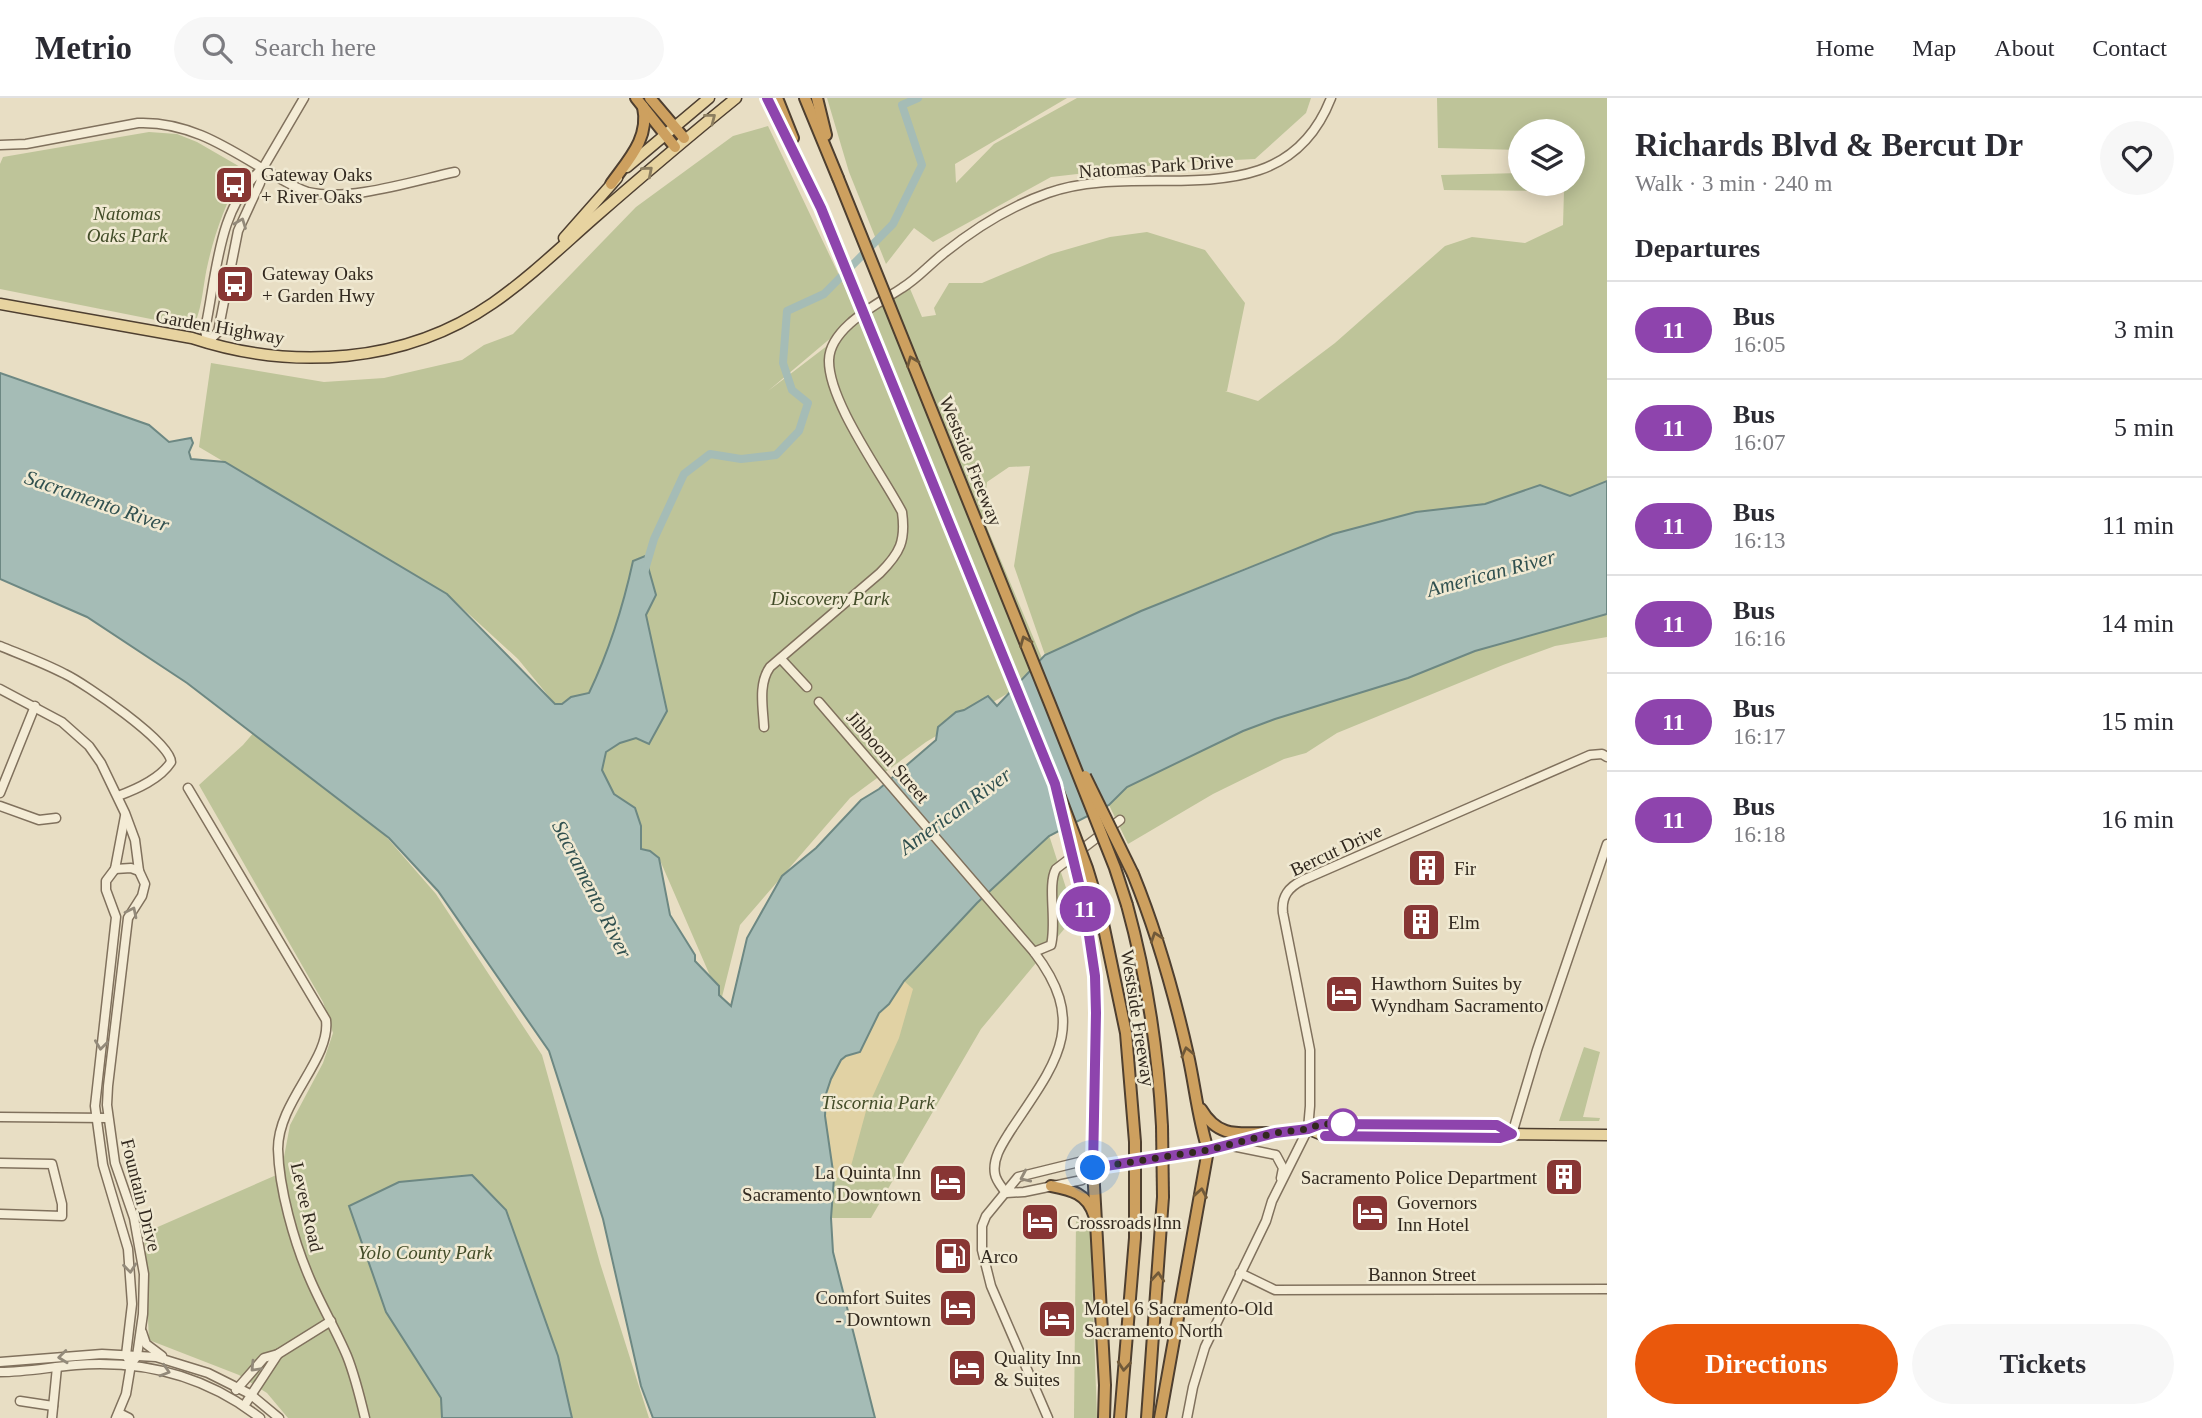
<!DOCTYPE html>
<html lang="en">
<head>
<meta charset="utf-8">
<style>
  :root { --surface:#fff; --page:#f7f7f7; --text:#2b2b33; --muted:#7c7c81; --line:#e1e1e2; --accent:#ea580c }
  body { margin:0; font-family:Georgia,serif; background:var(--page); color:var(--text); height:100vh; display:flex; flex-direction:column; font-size:26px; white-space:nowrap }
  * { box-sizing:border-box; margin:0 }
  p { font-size:23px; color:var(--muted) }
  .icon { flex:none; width:38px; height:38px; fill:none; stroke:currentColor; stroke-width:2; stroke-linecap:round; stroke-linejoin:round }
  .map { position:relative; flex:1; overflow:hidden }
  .details { display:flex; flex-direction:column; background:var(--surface); width:595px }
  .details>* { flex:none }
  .badge { padding:0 14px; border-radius:23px; font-size:24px; line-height:46px }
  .buttons { position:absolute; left:1508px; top:21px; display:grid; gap:14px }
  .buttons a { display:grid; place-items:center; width:77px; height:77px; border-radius:50%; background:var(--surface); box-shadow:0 4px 18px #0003; font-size:35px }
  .you { position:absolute; width:35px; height:35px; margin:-18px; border:5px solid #fff; border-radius:50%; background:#1a73e8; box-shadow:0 0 0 10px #1a73e833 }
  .map>.badge { position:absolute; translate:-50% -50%; box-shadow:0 0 0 4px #fff }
  h2 { padding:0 28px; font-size:26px; line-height:63px }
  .round { display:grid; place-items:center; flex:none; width:74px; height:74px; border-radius:37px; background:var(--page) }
  .summary { display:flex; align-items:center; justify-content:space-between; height:119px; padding:0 28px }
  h1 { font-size:33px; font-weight:700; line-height:52px }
  .cta { display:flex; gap:14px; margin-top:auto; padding:14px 28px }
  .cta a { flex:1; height:80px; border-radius:42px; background:var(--accent); color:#fff; font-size:28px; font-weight:700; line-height:80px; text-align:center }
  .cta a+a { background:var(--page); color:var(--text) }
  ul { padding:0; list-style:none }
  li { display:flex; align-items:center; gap:21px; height:98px; padding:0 28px; border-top:2px solid var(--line) }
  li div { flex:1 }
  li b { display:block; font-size:26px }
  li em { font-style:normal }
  li .badge { min-width:77px; font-weight:700; text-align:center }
  header { display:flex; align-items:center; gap:42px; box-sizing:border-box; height:98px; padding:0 35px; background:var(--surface); border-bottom:2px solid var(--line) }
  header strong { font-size:33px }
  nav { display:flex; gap:38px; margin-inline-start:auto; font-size:24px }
  .search { width:490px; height:63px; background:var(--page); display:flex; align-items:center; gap:18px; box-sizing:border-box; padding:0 24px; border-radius:38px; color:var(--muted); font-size:26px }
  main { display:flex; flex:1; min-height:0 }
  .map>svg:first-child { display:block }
  .green { fill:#bec499 }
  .sand { fill:#e1d2a4 }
  .water { fill:#a5bcb6; stroke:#6d8883; stroke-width:2 }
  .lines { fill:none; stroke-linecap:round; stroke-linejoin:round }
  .canal { stroke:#a5bcb6; stroke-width:8 }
  .minor-casing { stroke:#80715d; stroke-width:11 }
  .major-casing { stroke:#4e3f30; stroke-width:13 }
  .highway-casing { stroke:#4e3f30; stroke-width:14 }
  .minor { stroke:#f4ecd6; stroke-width:8 }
  .major { stroke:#e7d3a0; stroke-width:10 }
  .highway { stroke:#cda05f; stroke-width:10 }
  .highway-bridge-casing { stroke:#4e3f30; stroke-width:14; stroke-linecap:butt }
  .highway-bridge { stroke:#cda05f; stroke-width:10 }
  .oneway { stroke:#8c7e60 }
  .oneway2 { stroke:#938a7a }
  .oneway3 { stroke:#705939 }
  .line-casing { stroke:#fff; stroke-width:16 }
  .line { stroke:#8e44ad; stroke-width:10 }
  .walk { stroke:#32291f; stroke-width:7; stroke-dasharray:0 12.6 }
  .stop-dot { fill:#fff; stroke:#8e44ad; stroke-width:3.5 }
  .labels { text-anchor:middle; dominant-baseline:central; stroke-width:5; stroke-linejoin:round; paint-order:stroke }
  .street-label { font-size:19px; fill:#32291f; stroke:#f0e9d2 }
  .poi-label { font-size:19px; fill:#32291f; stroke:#f0e9d2; text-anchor:start }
  .park-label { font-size:19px; font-style:italic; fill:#424c28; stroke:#f0e9d2 }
  .water-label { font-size:21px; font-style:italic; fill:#30504f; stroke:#f0e9d2 }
</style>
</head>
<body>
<header>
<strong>Metrio</strong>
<div class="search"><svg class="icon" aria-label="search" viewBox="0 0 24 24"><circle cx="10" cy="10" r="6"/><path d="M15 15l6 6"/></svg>Search here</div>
<nav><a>Home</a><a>Map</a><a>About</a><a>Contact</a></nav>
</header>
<main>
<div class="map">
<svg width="1607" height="1320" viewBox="0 0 1607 1320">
  <rect width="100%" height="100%" fill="#e8dec4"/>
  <g class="green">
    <polygon points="827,0 1067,0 955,66 956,85 994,46 1077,0 1311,0 1306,15 1255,61 1174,65 1051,79 933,144 914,130 886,166 849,74"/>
    <path d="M 1437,0 L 1607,0 L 1607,383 L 1569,398 L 1540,387 L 1485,406 L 1416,414 L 1246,470 L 1141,513 L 1045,557 L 1014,468 L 1030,368 L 1009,369 L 987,384 L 983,420 L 1047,572 L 926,644 L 850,700 L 740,827 L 721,903 L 659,760 L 641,751 L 641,728 L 635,710 L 614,696 L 602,672 L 606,654 L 620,645 L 636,640 L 667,613 L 646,517 L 656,497 L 633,464 C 623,509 609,553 589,596 L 571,599 L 562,606 L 555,606 L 518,561 L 447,496 L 199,349 L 211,265 L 324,284 L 384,280 L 462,262 L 484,247 L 513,236 L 636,109 L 733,38 L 768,28 L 858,217 L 768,293 L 908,186 L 922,219 L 936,217 L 934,210 L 949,185 L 982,185 L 1051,156 L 1110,139 L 1147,134 L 1205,152 L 1245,205 L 1227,293 L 1225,293 L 1258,303 L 1335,245 L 1445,148 L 1472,139 L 1525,145 L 1563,127 L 1564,93 L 1444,92 L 1441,77 L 1521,75 L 1521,86 L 1573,86 L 1576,54 L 1573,54 L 1573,33 L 1521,33 L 1521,52 L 1438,50 Z"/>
    <path d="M 149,34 L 177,36 L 197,44 L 242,70 L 241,77 C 226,105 215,134 208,165 C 203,185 203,206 195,225 L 186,228 L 0,191 L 0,66 L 3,59 Z"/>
    <polygon points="1607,516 1607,539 1555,548 1503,567 1337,635 1306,655 1284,661 1213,696 1128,746 1109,707 1127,689 1243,633 1275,621 1408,580 1475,553"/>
    <polygon points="255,633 383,735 436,796 542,957 600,1165 649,1320 288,1320 267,1295 239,1277 149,1242 144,1135 281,1075 290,1027 323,965 333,935 323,904 199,687 243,647"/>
    <polygon points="1049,737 1075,818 981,931 871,1120 831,1120 834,1080 832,1062 893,901 904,883 977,805"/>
    <polygon points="1584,949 1600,954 1583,1019 1600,1020 1599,1023 1559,1023"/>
    <polygon points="1090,1121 1097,1320 1074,1320 1076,1122"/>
  </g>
  <path class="sand" d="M 904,883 L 913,891 L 899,940 L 866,1013 L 848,1079 L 834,1080 C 830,1044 817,1007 835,973 C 838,968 840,962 845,959 C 849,957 855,957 860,954 L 879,915 L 889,906 Z"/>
  <g class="water">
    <path d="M 0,275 L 149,327 L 169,344 L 191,340 L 193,345 L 189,354 L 191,361 L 225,364 L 447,496 L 555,606 L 562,606 L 571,599 L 589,595 C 609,553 623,509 633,463 L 645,458 L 656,497 L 646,517 L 667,613 L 649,646 L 636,640 L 620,645 L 606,654 L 602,672 L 614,696 L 635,710 L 641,728 L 641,751 L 650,753 L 659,760 L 670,817 L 695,857 L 695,863 L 719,888 L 719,897 L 731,908 L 747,840 L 782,778 L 816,750 L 861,702 L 879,691 L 936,642 L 938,629 L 956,614 L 964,612 L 988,598 L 997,608 L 1045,557 L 1141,513 L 1333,436 L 1416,414 L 1485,406 L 1540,387 L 1570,398 L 1607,383 L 1607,516 L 1475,553 L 1408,580 L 1275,621 L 1243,633 L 1127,689 L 1109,707 L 1049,738 L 977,805 L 904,883 L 889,906 L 879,915 L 860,954 L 846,958 L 841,962 L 831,981 L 826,996 L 825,1018 L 834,1080 L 831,1120 L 833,1154 L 875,1320 L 653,1320 L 641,1288 L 603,1121 L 549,953 L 438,793 L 389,740 L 187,585 L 87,519 L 0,481 Z"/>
    <polygon points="472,1077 506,1112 558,1258 572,1320 442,1320 441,1300 386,1214 349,1108 399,1084"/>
  </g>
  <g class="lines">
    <polyline class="canal" points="644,475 654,441 684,376 710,356 741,361 776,357 799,333 808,305 792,292 783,265 787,213 824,196 893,126 922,67 902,7 918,0"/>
    <defs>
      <g id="minor">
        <path d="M 0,47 L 26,46 L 138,25 C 189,23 228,50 270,75 C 283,82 295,90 308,94 C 349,104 413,83 455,74"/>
        <polyline points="207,245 218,234 238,133 260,85 263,70 304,0"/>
        <path d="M 207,245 L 205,231 C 217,177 217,109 263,70"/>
        <path d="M 0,548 C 22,557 44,565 65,576 C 84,585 171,644 171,664 C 160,681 137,691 118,698"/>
        <polyline points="781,561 807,589"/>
        <polyline points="0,591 62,624 89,648 101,665 125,715 135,742 139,773 145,786 142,798 128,820 108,988 107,1007 115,1065 134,1120 144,1176 143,1216 137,1258 131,1266"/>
        <path d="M 819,604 L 1034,854 C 1090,927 1055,966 1011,1032 C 1003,1045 992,1060 995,1076 C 996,1083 1002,1089 1006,1095"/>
        <path d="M 764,629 C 763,609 758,586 770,569 L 880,475 C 900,455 906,443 902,414 C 882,376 828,303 829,262 C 830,229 878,206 902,190 C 917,181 929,167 943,156 C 975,130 1008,109 1048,95 C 1144,60 1282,126 1331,0"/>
        <path d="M 188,690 L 326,922 C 331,961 278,1003 278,1051 C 279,1091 294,1144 310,1181 C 321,1207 336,1232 347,1258 C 355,1278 360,1299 365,1320"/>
        <polyline points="0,695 35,608"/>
        <polyline points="0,708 39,722 56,720"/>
        <polyline points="125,718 115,771 106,783 106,792 116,819 95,1008 103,1067 128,1151 132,1206 126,1257 131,1266"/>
        <polyline points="115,771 131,770 139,773"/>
        <path d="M 1034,854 L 1051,847 C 1057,824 1047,787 1056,771 L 1120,722"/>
        <polyline points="0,1019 108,1020"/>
        <polyline points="1512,1036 1537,952 1607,746"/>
        <polyline points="1232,1048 1276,1057 1283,1070 1281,1080"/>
        <polyline points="0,1065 52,1066 62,1106 62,1118 0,1116"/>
        <polyline points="1006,1095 1024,1094 1082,1082 1093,1070 1079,1064 1018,1079 986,1118 982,1128 982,1152 991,1188 1048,1320"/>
        <polyline points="1240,1175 1275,1192 1607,1191"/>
        <polyline points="142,1234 146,1246 162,1258"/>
        <polyline points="0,1264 102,1256 156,1259 208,1275 250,1296 279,1320"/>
        <path d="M 0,1274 C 26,1274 50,1269 76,1267 C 143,1262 206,1278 260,1320"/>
        <polyline points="236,1292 264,1260 278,1256 331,1223"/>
        <polyline points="20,1303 53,1308"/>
        <polyline points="244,1308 278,1256"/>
        <polyline points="119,1315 129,1320"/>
        <polyline points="52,1320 57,1269"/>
        <polyline points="116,1320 126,1296 131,1266"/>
        <path d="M 1187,1320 L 1193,1289 L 1205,1249 L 1266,1123 L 1272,1103 L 1308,1031 L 1310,1008 L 1310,952 L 1283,815 C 1281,798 1289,789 1303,782 L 1590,657 L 1602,656 L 1607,659"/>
      </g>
      <g id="major">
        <polyline points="627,69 709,0"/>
        <polyline points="564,140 617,80"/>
        <path d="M 0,206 L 192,240 C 292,273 405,266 493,205 C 529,180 561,149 594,120 C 641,79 688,39 736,0"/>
        <polyline points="1308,1031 1325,1038 1500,1039 1512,1036 1607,1037"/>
        <polyline points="1093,1070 1208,1052 1275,1035 1308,1031 1321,1026 1497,1027 1512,1036"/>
      </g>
      <g id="highway">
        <polyline points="636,0 675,49"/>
        <polyline points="650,0 684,40"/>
        <polyline points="767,0 821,110"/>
        <polyline points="777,0 793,40"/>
        <polyline points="805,0 838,80"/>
        <polyline points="817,0 826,37"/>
        <path d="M 611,86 C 628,62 650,40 643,9"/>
        <path d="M 1133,776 C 1157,835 1174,895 1188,957 C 1195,988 1198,1021 1208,1052 L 1160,1320"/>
        <path d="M 1127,807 C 1147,880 1158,952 1162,1028"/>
        <polyline points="1085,810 1095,878 1096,915 1093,1070 1105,1287 1104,1320"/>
        <polyline points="1101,816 1126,935 1135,1044"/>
        <path d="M 1201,1011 C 1220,1043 1242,1034 1275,1035"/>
        <path d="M 1051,1088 C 1071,1092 1087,1095 1094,1117"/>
        <polyline points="1120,1320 1135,1140 1135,1102"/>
        <polyline points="1147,1320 1163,1099"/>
      </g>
    </defs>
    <use href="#minor" class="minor-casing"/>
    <use href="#major" class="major-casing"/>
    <use href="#highway" class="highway-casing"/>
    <use href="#minor" class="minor"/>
    <use href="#major" class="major"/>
    <use href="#highway" class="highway"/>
    <defs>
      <g id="highway-bridge">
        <polyline points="838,80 1050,606 1115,770 1127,807"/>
        <polyline points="821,110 1055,686 1087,770 1101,816"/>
        <polyline points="1085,678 1133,776"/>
        <polyline points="1064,723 1085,810"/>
        <polyline points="1162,1028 1163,1099"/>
        <polyline points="1135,1044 1135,1102"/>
      </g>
    </defs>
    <use href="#highway-bridge" class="highway-bridge-casing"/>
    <use href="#highway-bridge" class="highway-bridge"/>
  </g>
  <defs><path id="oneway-chevron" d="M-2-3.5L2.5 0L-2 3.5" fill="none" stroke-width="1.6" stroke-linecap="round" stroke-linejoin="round" transform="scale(1.75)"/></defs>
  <g class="oneway">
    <use href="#oneway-chevron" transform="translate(711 20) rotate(-38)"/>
    <use href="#oneway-chevron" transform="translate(648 73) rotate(-41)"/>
  </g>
  <g class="oneway2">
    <use href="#oneway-chevron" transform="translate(241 125) rotate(-69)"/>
    <use href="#oneway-chevron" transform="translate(132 814) rotate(-64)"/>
    <use href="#oneway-chevron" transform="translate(101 947) rotate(97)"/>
    <use href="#oneway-chevron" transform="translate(1025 1079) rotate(156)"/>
    <use href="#oneway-chevron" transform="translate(130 1170) rotate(84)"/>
    <use href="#oneway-chevron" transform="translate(63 1259) rotate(174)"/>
    <use href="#oneway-chevron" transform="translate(255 1269) rotate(134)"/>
    <use href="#oneway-chevron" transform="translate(165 1273) rotate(17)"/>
  </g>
  <g class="oneway3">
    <use href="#oneway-chevron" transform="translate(912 263) rotate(-112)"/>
    <use href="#oneway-chevron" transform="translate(1025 543) rotate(-112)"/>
    <use href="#oneway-chevron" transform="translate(1156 839) rotate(-108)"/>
    <use href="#oneway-chevron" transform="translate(1187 954) rotate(-103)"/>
    <use href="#oneway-chevron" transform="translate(1201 1095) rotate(-80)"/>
    <use href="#oneway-chevron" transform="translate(1158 1179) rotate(-85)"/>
    <use href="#oneway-chevron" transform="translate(1124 1268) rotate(95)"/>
  </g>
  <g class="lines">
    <defs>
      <polyline id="line" points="767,0 821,110 1055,686 1085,810 1095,878 1096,915 1093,1070 1208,1052 1275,1035 1308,1031 1321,1026 1497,1027 1512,1036 1500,1040 1325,1038"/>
    </defs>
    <use href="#line" class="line-casing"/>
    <use href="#line" class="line"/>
    <polyline class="walk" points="1093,1070 1208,1052 1275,1035 1308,1031 1321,1026 1343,1026"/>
  </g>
  <defs>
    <symbol id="bus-square" viewBox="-11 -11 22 22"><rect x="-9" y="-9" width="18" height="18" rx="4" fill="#883634" stroke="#f0e9d2"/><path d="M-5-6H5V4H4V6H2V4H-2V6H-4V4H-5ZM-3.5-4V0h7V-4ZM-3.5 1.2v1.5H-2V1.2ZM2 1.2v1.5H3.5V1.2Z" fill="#fff"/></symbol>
    <symbol id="building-square" viewBox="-11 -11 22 22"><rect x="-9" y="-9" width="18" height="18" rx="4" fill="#883634" stroke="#f0e9d2"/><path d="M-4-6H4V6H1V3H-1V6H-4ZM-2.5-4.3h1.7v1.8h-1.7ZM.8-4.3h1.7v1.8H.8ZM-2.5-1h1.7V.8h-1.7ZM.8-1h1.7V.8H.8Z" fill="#fff"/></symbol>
    <symbol id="hotel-square" viewBox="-11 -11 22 22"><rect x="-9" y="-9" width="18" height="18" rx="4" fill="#883634" stroke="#f0e9d2"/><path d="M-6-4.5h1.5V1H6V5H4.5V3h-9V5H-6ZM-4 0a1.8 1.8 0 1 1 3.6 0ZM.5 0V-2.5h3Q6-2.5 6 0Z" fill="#fff"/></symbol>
    <symbol id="fuel-square" viewBox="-11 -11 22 22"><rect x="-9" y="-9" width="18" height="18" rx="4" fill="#883634" stroke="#f0e9d2"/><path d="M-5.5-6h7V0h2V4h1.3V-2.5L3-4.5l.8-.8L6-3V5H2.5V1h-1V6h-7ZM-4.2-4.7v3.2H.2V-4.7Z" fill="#fff"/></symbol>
  </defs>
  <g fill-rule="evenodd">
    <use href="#bus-square" x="212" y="65" width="44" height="44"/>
    <use href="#bus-square" x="213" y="164" width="44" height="44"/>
    <use href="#building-square" x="1405" y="748" width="44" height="44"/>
    <use href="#building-square" x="1399" y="802" width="44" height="44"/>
    <use href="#hotel-square" x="1322" y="874" width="44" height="44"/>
    <use href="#building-square" x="1542" y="1057" width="44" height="44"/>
    <use href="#hotel-square" x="926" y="1063" width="44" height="44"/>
    <use href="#hotel-square" x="1348" y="1093" width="44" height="44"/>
    <use href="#hotel-square" x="1018" y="1102" width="44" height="44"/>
    <use href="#fuel-square" x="931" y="1136" width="44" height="44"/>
    <use href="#hotel-square" x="936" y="1188" width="44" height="44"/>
    <use href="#hotel-square" x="1035" y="1199" width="44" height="44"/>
    <use href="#hotel-square" x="945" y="1248" width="44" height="44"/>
  </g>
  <circle class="stop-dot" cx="1343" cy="1026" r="14"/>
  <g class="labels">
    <g class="street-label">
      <text transform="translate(1156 68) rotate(-4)">Natomas Park Drive</text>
      <text transform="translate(220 229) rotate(10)">Garden Highway</text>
      <text transform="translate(971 363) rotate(68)">Westside Freeway</text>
      <text transform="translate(888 659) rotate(49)">Jibboom Street</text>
      <text transform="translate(1336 752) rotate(-25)">Bercut Drive</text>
      <text transform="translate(1138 920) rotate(81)">Westside Freeway</text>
      <text transform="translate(141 1097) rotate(76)">Fountain Drive</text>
      <text transform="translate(307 1109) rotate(77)">Levee Road</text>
      <text x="1422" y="1176">Bannon Street</text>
    </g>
    <g class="poi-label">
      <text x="261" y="76">Gateway Oaks<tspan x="261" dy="22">+ River Oaks</tspan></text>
      <text x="262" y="175">Gateway Oaks<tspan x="262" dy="22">+ Garden Hwy</tspan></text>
      <text x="1454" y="770">Fir</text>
      <text x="1448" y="824">Elm</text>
      <text x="1371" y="885">Hawthorn Suites by<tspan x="1371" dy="22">Wyndham Sacramento</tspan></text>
      <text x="921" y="1074" text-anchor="end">La Quinta Inn<tspan x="921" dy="22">Sacramento Downtown</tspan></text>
      <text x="1537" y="1079" text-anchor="end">Sacramento Police Department</text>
      <text x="1397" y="1104">Governors<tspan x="1397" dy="22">Inn Hotel</tspan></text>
      <text x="1067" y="1124">Crossroads Inn</text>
      <text x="980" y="1158">Arco</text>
      <text x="931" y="1199" text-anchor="end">Comfort Suites<tspan x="931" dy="22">- Downtown</tspan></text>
      <text x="1084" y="1210">Motel 6 Sacramento-Old<tspan x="1084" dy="22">Sacramento North</tspan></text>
      <text x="994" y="1259">Quality Inn<tspan x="994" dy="22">&amp; Suites</tspan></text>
    </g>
    <g class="park-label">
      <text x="127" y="115">Natomas<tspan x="127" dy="22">Oaks Park</tspan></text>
      <text x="830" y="500">Discovery Park</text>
      <text x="878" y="1004">Tiscornia Park</text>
      <text x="425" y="1154">Yolo County Park</text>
    </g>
    <g class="water-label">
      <text transform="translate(97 403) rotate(19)">Sacramento River</text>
      <text transform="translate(1491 475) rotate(-15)">American River</text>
      <text transform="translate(955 713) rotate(-36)">American River</text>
      <text transform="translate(592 791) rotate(63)">Sacramento River</text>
    </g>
  </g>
</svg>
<div class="buttons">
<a><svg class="icon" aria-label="layers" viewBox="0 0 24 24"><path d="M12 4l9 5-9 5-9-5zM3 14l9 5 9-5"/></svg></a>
</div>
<div class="you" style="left:1093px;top:1070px"></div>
<b class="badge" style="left:1085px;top:811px;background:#8e44ad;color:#fff">11</b>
</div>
<section class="details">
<div class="summary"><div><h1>Richards Blvd &amp; Bercut Dr</h1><p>Walk · 3 min · 240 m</p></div><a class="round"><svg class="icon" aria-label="heart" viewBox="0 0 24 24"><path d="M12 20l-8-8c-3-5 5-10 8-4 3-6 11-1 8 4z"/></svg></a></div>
<h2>Departures</h2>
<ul>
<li><span class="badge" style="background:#8e44ad;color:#fff">11</span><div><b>Bus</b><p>16:05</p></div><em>3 min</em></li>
<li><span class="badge" style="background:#8e44ad;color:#fff">11</span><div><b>Bus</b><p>16:07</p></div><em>5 min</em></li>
<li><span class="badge" style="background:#8e44ad;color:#fff">11</span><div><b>Bus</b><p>16:13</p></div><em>11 min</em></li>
<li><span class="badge" style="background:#8e44ad;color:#fff">11</span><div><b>Bus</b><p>16:16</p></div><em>14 min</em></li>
<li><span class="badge" style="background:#8e44ad;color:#fff">11</span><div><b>Bus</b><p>16:17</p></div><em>15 min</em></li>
<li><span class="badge" style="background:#8e44ad;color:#fff">11</span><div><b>Bus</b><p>16:18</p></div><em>16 min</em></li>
</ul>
<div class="cta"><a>Directions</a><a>Tickets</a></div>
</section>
</main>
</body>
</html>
